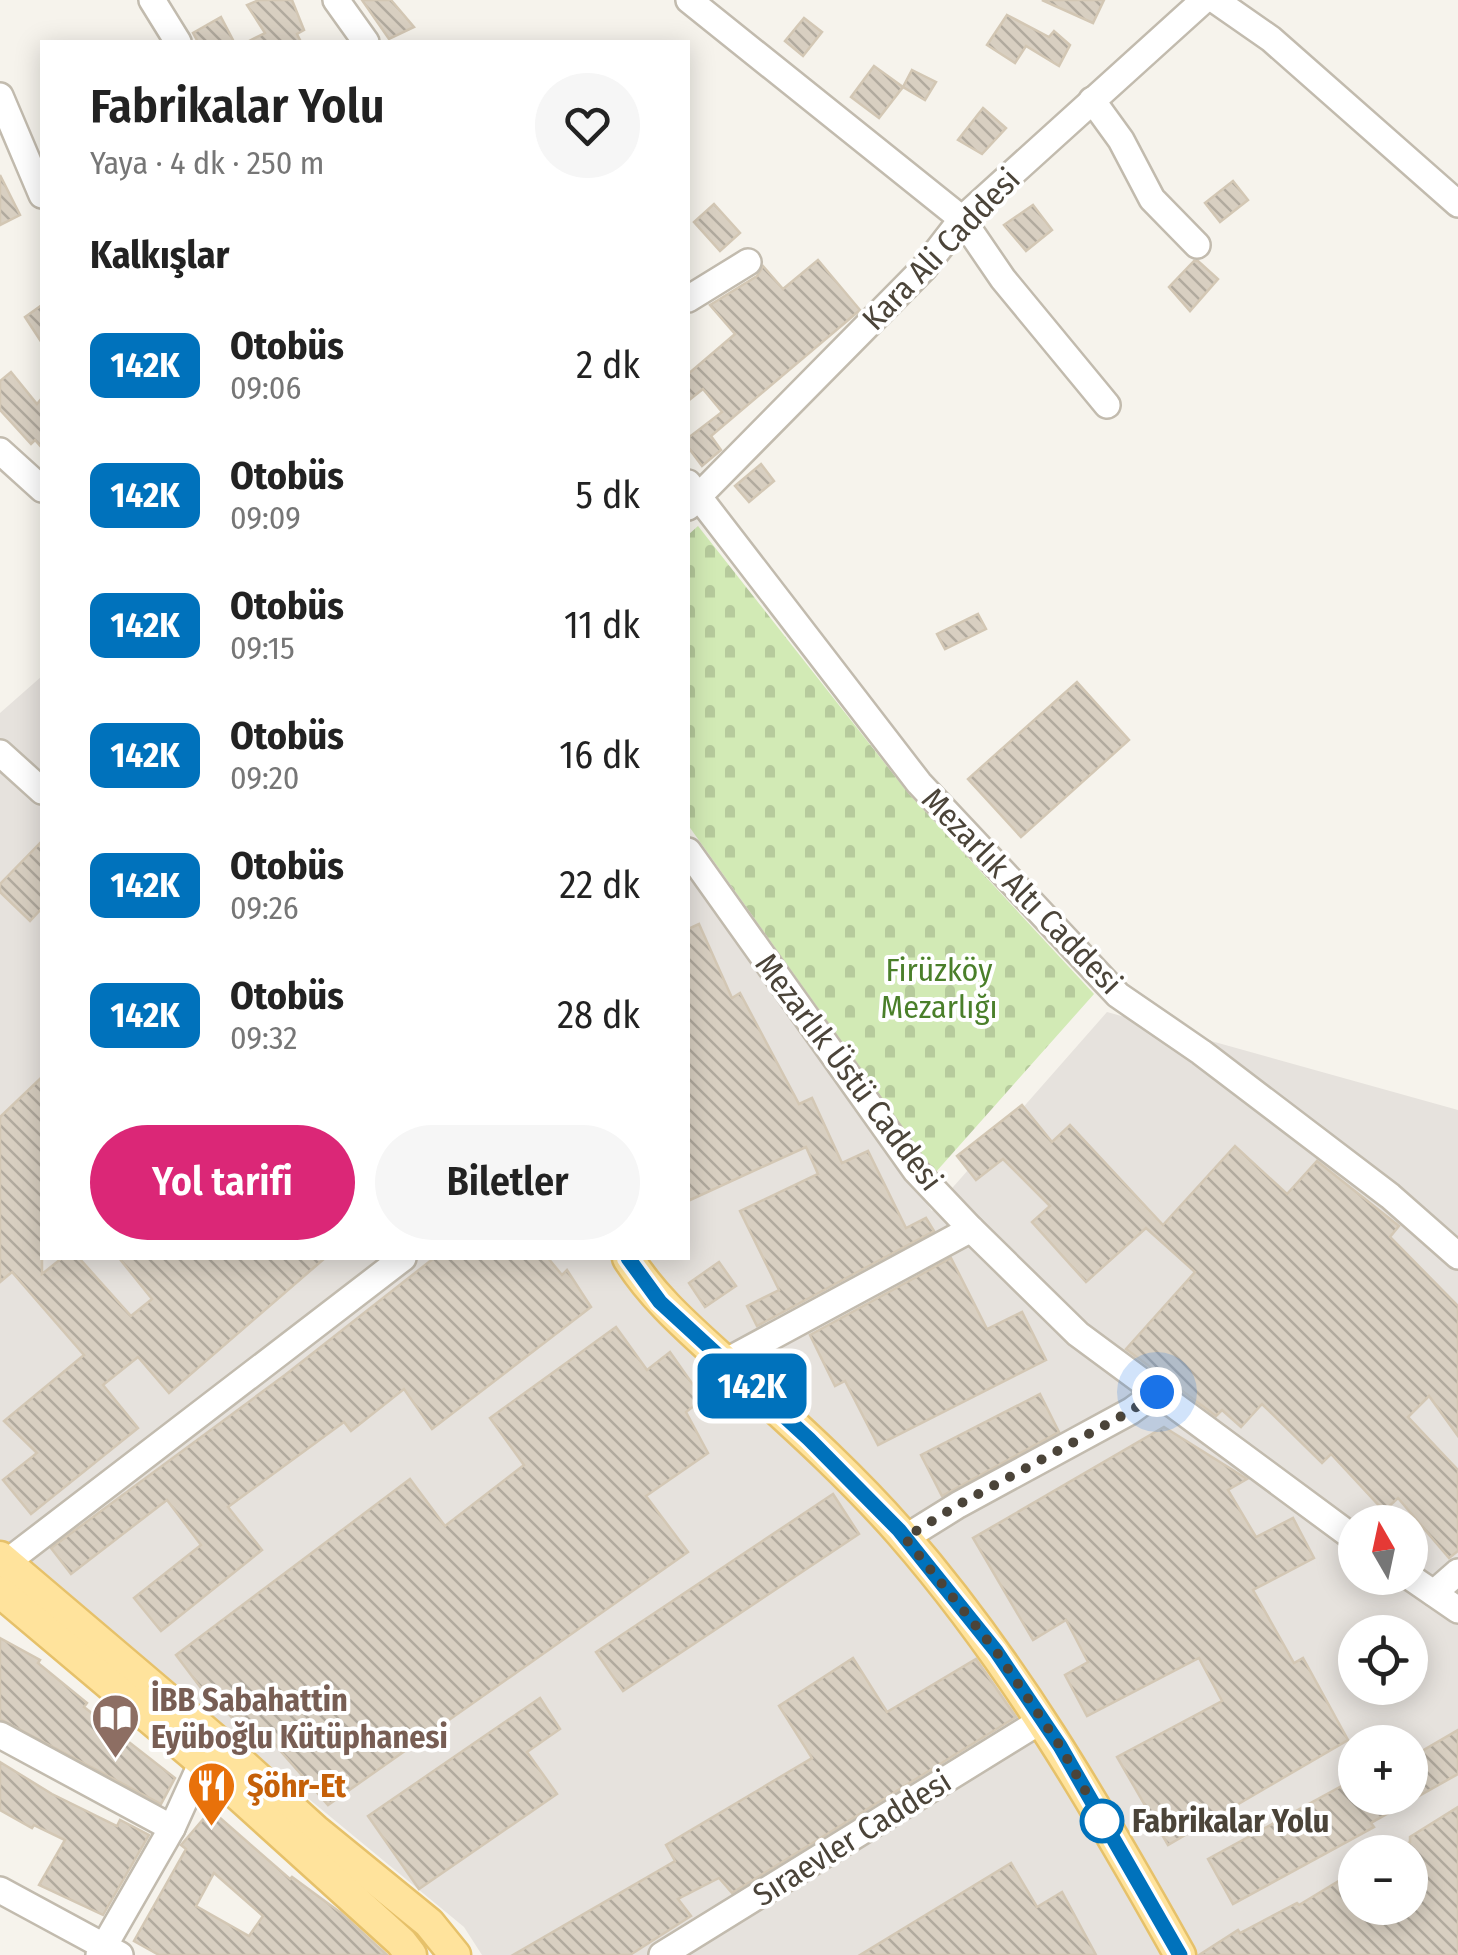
<!DOCTYPE html>
<html lang="tr">
<head>
<meta charset="utf-8">
<style>
  :root { --surface:#fff; --page:#f6f6f6; --text:#222; --muted:#767676; --accent:#db2777 }
  body { margin:0; font-family:"Fira Sans Condensed",sans-serif; background:var(--page); color:var(--text); height:100vh; display:flex; flex-direction:column; font-size:38px; white-space:nowrap }
  * { box-sizing:border-box; margin:0 }
  p { font-size:32px; color:var(--muted) }
  .icon { flex:none; width:55px; height:55px; fill:none; stroke:currentColor; stroke-width:2; stroke-linecap:round; stroke-linejoin:round }
  .map { position:relative; flex:1; overflow:hidden }
  .side { position:absolute; left:40px; top:40px; width:650px; height:1220px; display:flex; flex-direction:column; background:var(--surface); border-radius:0px; box-shadow:0 5px 25px #0003 }
  .side>* { flex:none }
  .badge { padding:0 20px; border-radius:15px; font-size:35px; line-height:65px }
  .needle { width:65px; rotate:351deg }
  .buttons { position:absolute; left:1338px; top:1505px; display:grid; gap:20px }
  .buttons a { display:grid; place-items:center; width:90px; height:90px; border-radius:50%; background:var(--surface); box-shadow:0 5px 25px #0003; font-size:50px }
  .you { position:absolute; width:50px; height:50px; margin:-25px; border:8px solid #fff; border-radius:50%; background:#1a73e8; box-shadow:0 0 0 15px #1a73e833 }
  .map>.badge { position:absolute; translate:-50% -50%; box-shadow:0 0 0 5px #fff }
  h2 { padding:0 50px; font-size:38px; line-height:90px }
  .round { display:grid; place-items:center; flex:none; width:105px; height:105px; border-radius:52px; background:var(--page) }
  .head { display:flex; align-items:center; justify-content:space-between; height:170px; padding:0 50px }
  h1 { font-size:48px; font-weight:600; line-height:75px }
  .button { display:flex; gap:20px; margin-top:auto; padding:20px 50px }
  .button a { flex:1; height:115px; border-radius:60px; background:var(--accent); color:#fff; font-size:40px; font-weight:600; line-height:115px; text-align:center }
  .button a+a { background:var(--page); color:var(--text) }
  ul { padding:0; list-style:none }
  li { display:flex; align-items:center; gap:30px; height:130px; padding:0 50px }
  li div { flex:1 }
  li b { display:block; font-size:38px }
  li em { font-style:normal }
  li .badge { min-width:110px; font-weight:700; text-align:center }
  .map>svg:first-child { display:block }
  .industrial { fill:#e6e2dd; fill-rule:evenodd }
  .cemetery { fill:url(#cemetery-stones) }
  .building { fill:url(#building-back-hatch); stroke:#d3c7b4; stroke-width:2.5; fill-rule:evenodd }
  .lines { fill:none; stroke-linecap:round; stroke-linejoin:round }
  .minor-casing { stroke:#c2bbae; stroke-width:30 }
  .major-casing { stroke:#e6c16a; stroke-width:35 }
  .minor { stroke:#fff; stroke-width:25 }
  .major { stroke:#ffe39c; stroke-width:30 }
  .line-casing { stroke:#fff; stroke-width:22 }
  .line { stroke:#0072bc; stroke-width:15 }
  .walk { stroke:#4b4439; stroke-width:10; stroke-dasharray:0 18 }
  .stop-dot { fill:#fff; stroke:#0072bc; stroke-width:5 }
  .labels { text-anchor:middle; dominant-baseline:central; stroke-width:8; stroke-linejoin:round; paint-order:stroke }
  .street-label { font-size:32px; fill:#4b4439; stroke:#fff }
  .park-label { font-size:32px; fill:#4a7f2a; stroke:#fff }
  .education-label { font-size:32px; font-weight:bold; fill:#785e54; stroke:#fff; text-anchor:start }
  .food-label { font-size:32px; font-weight:bold; fill:#c56008; stroke:#fff; text-anchor:start }
  .stop-label { font-size:32px; font-weight:bold; fill:#4b4439; stroke:#fff; text-anchor:start }
</style>
</head>
<body>
<div class="map">
<svg width="1458" height="1955" viewBox="0 0 1458 1955">
  <defs>
    <pattern id="cemetery-stones" width="16" height="16" patternUnits="userSpaceOnUse" patternTransform="scale(2.5)"><rect width="16" height="16" fill="#d2eab5"/><path d="M2 7V4a2 2 0 0 1 4 0v3zM10 15v-3a2 2 0 0 1 4 0v3z" fill="#b6ca9c"/></pattern>
    <pattern id="building-back-hatch" width="6" height="6" patternUnits="userSpaceOnUse" patternTransform="scale(2.5)"><rect width="6" height="6" fill="#d8cfc1"/><path d="M-1 5l2 2M0 0l6 6M5-1l2 2" fill="none" stroke="#b1aa9e"/></pattern>
  </defs>
  <rect width="100%" height="100%" fill="#f6f3ec"/>
  <path class="industrial" d="M 42,676 L 42,1258 L 688,1258 L 688,876 L 932,1211 L 1107,1012 L 1458,1110 L 1458,1955 L 482,1955 L 464,1927 L 0,1544 L 0,713 ZM 1355,1522 L 1410,1522 L 1410,1578 L 1355,1578 ZM 1355,1632 L 1410,1632 L 1410,1688 L 1355,1688 ZM 1355,1742 L 1410,1742 L 1410,1798 L 1355,1798 ZM 1355,1852 L 1410,1852 L 1410,1908 L 1355,1908 Z"/>
  <polygon class="cemetery" points="698,526 909,794 1094,994 935,1173 688,825 688,535"/>
  <g class="building">
    <polygon points="259,0 292,0 304,30 297,34 301,42 247,42 265,33 247,5"/>
    <polygon points="362,0 391,0 414,27 389,39"/>
    <polygon points="1042,0 1104,0 1093,23"/>
    <polygon points="1007,15 1049,37 1054,31 1070,45 1059,66 1026,46 1015,63 987,45"/>
    <polygon points="221,17 234,42 198,42 193,33"/>
    <polygon points="804,18 822,32 803,56 785,41"/>
    <polygon points="874,66 903,87 879,118 851,97"/>
    <polygon points="912,70 936,82 925,100 903,87"/>
    <polygon points="983,108 1006,128 982,154 958,140"/>
    <polygon points="0,175 20,215 0,225"/>
    <polygon points="1233,181 1248,200 1220,222 1205,203"/>
    <polygon points="714,204 740,233 720,251 694,222"/>
    <polygon points="1033,205 1052,230 1026,251 1004,225"/>
    <polygon points="818,260 860,310 711,436 721,450 702,466 688,447 688,438 722,412 703,389 688,401 688,374 735,334 710,305 757,276 763,266 783,289"/>
    <polygon points="1194,261 1198,261 1218,279 1190,311 1169,287"/>
    <polygon points="42,305 42,343 25,317"/>
    <polygon points="11,372 37,404 42,398 42,448 35,440 31,444 0,410 0,381"/>
    <polygon points="761,464 774,481 749,502 735,486"/>
    <polygon points="978,614 986,629 945,649 937,634"/>
    <polygon points="1077,682 1129,740 1021,837 968,779"/>
    <polygon points="42,841 42,908 30,921 0,892 0,884"/>
    <polygon points="699,924 732,998 740,993 799,1104 812,1098 842,1163 868,1151 906,1228 926,1218 934,1231 757,1326 747,1306 779,1290 740,1211 818,1174 806,1147 688,1201 688,929"/>
    <polygon points="42,1077 42,1274 62,1258 79,1258 131,1316 152,1299 119,1258 325,1258 169,1393 138,1357 103,1385 138,1428 31,1514 3,1480 37,1453 4,1421 84,1355 12,1272 0,1282 0,1117"/>
    <polygon points="1022,1105 1052,1142 1070,1125 1163,1225 1235,1146 1287,1194 1317,1161 1399,1226 1390,1237 1458,1306 1458,1436 1429,1396 1408,1417 1458,1470 1458,1551 1449,1558 1398,1498 1384,1511 1331,1454 1322,1463 1262,1404 1241,1427 1222,1410 1216,1416 1126,1349 1195,1272 1146,1228 1086,1282 1032,1222 1050,1206 1003,1159 976,1180 957,1156"/>
    <polygon points="434,1258 548,1258 562,1275 567,1270 591,1307 432,1429 404,1389 351,1431 344,1422 228,1507 262,1550 161,1631 134,1598 201,1545 167,1500 71,1574 51,1548 285,1375"/>
    <polygon points="951,1258 987,1329 1022,1312 1046,1360 878,1445 845,1381 835,1386 810,1335"/>
    <polygon points="719,1262 736,1286 705,1307 689,1283"/>
    <polygon points="616,1327 647,1370 670,1352 703,1399 686,1412 708,1453 646,1496 688,1552 328,1805 255,1722 243,1731 205,1685 201,1688 176,1655 410,1479 445,1526 524,1465 490,1418"/>
    <polygon points="1040,1394 1059,1432 942,1496 921,1455"/>
    <polygon points="1164,1427 1247,1479 1228,1490 1256,1537 1293,1518 1314,1558 1253,1590 1294,1663 1303,1658 1348,1740 1168,1845 1117,1757 1222,1701 1199,1658 1087,1716 1065,1675 1088,1662 1066,1620 1033,1640 973,1538"/>
    <polygon points="833,1494 859,1534 623,1691 596,1652"/>
    <polygon points="0,1638 40,1660 38,1663 87,1703 84,1707 175,1778 161,1804 0,1719"/>
    <polygon points="853,1658 887,1712 976,1659 1016,1717 732,1893 719,1878 678,1899 691,1916 630,1955 513,1955 675,1861 666,1845 812,1758 779,1706"/>
    <polygon points="540,1698 560,1729 527,1752 557,1794 419,1889 368,1816"/>
    <polygon points="1458,1730 1458,1774 1371,1823 1374,1827 1233,1904 1208,1859 1349,1782 1355,1798 1410,1798 1410,1758"/>
    <polygon points="0,1762 52,1794 117,1826 120,1820 149,1835 103,1915 39,1885 65,1840 34,1825 32,1828 0,1810"/>
    <polygon points="1458,1807 1458,1955 1199,1955 1238,1930 1240,1933 1297,1903 1299,1905 1342,1879 1345,1884 1355,1878 1355,1908 1410,1908 1410,1852 1393,1852 1410,1842 1410,1837"/>
    <path d="M 211,1810 L 290,1879 L 292,1877 L 341,1913 L 387,1955 L 159,1955 L 134,1941 L 186,1849 L 181,1845 ZM 214,1873 L 263,1916 L 249,1936 L 196,1906 Z"/>
    <polygon points="1011,1863 1037,1907 1062,1892 1096,1955 860,1955"/>
  </g>
  <g class="lines">
    <defs>
      <g id="minor">
        <polyline points="152,0 178,42"/>
        <polyline points="336,0 366,42"/>
        <polyline points="689,0 962,219 1003,279 1107,405"/>
        <polyline points="1215,0 1271,39 1458,204"/>
        <polyline points="0,96 42,195"/>
        <polyline points="1092,100 1121,140 1152,199 1197,245"/>
        <polyline points="688,299 748,262"/>
        <polyline points="0,451 42,489"/>
        <polyline points="688,483 919,783 1118,995 1201,1052 1390,1196 1458,1256"/>
        <polyline points="688,507 924,268 962,219 1204,0"/>
        <polyline points="0,753 42,791"/>
        <polyline points="688,851 916,1171 971,1229 1078,1334 1355,1539"/>
        <polyline points="725,1362 971,1229"/>
        <polyline points="905,1538 958,1505 1131,1411 1157,1392"/>
        <polyline points="7,1562 403,1258"/>
        <polyline points="1410,1577 1458,1610"/>
        <polyline points="1434,1593 1458,1572"/>
        <polyline points="0,1735 172,1828"/>
        <polyline points="0,1890 120,1955"/>
        <polyline points="99,1955 172,1828 202,1762"/>
        <polyline points="662,1955 1042,1720"/>
      </g>
      <g id="major">
        <path d="M 628,1258 C 656,1303 698,1336 737,1373 C 793,1424 850,1475 900,1532 C 1012,1660 1097,1807 1180,1955"/>
        <polyline points="0,1557 220,1744 315,1830 429,1923 455,1955"/>
        <polyline points="0,1592 202,1762 401,1942 411,1955"/>
      </g>
    </defs>
    <use href="#minor" class="minor-casing"/>
    <use href="#major" class="major-casing"/>
    <use href="#minor" class="minor"/>
    <use href="#major" class="major"/>
  </g>
  <g class="lines">
    <defs>
      <polyline id="line" points="628,1258 660,1302 809,1439 899,1530 996,1651 1060,1746 1180,1955"/>
    </defs>
    <use href="#line" class="line-casing"/>
    <use href="#line" class="line"/>
    <polyline class="walk" points="1102,1821 1107,1829 1060,1746 996,1651 905,1538 958,1505 1131,1411 1157,1392"/>
  </g>
  <defs>
    <symbol id="library-pin" viewBox="-11 -11 22 30"><path d="M0 17L-7.5 6A9.5 9.5 0 1 1 7.5 6Z" fill="#8d6e63" stroke="#fff"/><path d="M-6-4Q-3-5.5-.7-3.5V5Q-3 3-6 4ZM6-4Q3-5.5 .7-3.5V5Q3 3 6 4Z" fill="#fff"/></symbol>
    <symbol id="restaurant-pin" viewBox="-11 -11 22 30"><path d="M0 17L-7.5 6A9.5 9.5 0 1 1 7.5 6Z" fill="#e8710a" stroke="#fff"/><path d="M-5-6h1v4h1v-4h1v4h1v-4h1v5L-1.5 .5V6h-2V.5L-5-1ZM5-6V6H3V1.5H1.5Q1.5-4 5-6Z" fill="#fff"/></symbol>
  </defs>
  <g fill-rule="evenodd">
    <use href="#library-pin" x="88" y="1690" width="55" height="75"/>
    <use href="#restaurant-pin" x="184" y="1758" width="55" height="75"/>
  </g>
  <circle class="stop-dot" cx="1102" cy="1821" r="20"/>
  <g class="labels">
    <g class="street-label">
      <text transform="translate(941 249) rotate(-46)">Kara Ali Caddesi</text>
      <text transform="translate(1022 891) rotate(46)">Mezarlık Altı Caddesi</text>
      <text transform="translate(849 1072) rotate(53)">Mezarlık Üstü Caddesi</text>
      <text transform="translate(852 1838) rotate(-32)">Sıraevler Caddesi</text>
    </g>
    <g class="park-label">
      <text x="939" y="970">Firüzköy<tspan x="939" dy="37">Mezarlığı</tspan></text>
    </g>
    <g class="education-label">
      <text x="151" y="1700">İBB Sabahattin<tspan x="151" dy="37">Eyüboğlu Kütüphanesi</tspan></text>
    </g>
    <g class="food-label">
      <text x="247" y="1786">Şöhr-Et</text>
    </g>
    <g class="stop-label">
      <text x="1132" y="1821">Fabrikalar Yolu</text>
    </g>
  </g>
</svg>
<div class="buttons">
<a><svg class="needle" viewBox="-14 -14 28 28"><path d="M0-13l5 13h-10z" fill="#e53935"/><path d="M0 13l5-13h-10z" fill="#767676"/></svg></a>
<a><svg class="icon" aria-label="locate" viewBox="0 0 24 24"><circle cx="12" cy="12" r="6"/><path d="M12 2v4M12 18v4M2 12h4M18 12h4"/></svg></a>
<a>+</a>
<a>−</a>
</div>
<div class="you" style="left:1157px;top:1392px"></div>
<b class="badge" style="left:752px;top:1386px;background:#0072bc;color:#fff">142K</b>
<section class="side">
<div class="head"><div><h1>Fabrikalar Yolu</h1><p>Yaya · 4 dk · 250 m</p></div><a class="round"><svg class="icon" aria-label="heart" viewBox="0 0 24 24"><path d="M12 20l-8-8c-3-5 5-10 8-4 3-6 11-1 8 4z"/></svg></a></div>
<h2>Kalkışlar</h2>
<ul>
<li><span class="badge" style="background:#0072bc;color:#fff">142K</span><div><b>Otobüs</b><p>09:06</p></div><em>2 dk</em></li>
<li><span class="badge" style="background:#0072bc;color:#fff">142K</span><div><b>Otobüs</b><p>09:09</p></div><em>5 dk</em></li>
<li><span class="badge" style="background:#0072bc;color:#fff">142K</span><div><b>Otobüs</b><p>09:15</p></div><em>11 dk</em></li>
<li><span class="badge" style="background:#0072bc;color:#fff">142K</span><div><b>Otobüs</b><p>09:20</p></div><em>16 dk</em></li>
<li><span class="badge" style="background:#0072bc;color:#fff">142K</span><div><b>Otobüs</b><p>09:26</p></div><em>22 dk</em></li>
<li><span class="badge" style="background:#0072bc;color:#fff">142K</span><div><b>Otobüs</b><p>09:32</p></div><em>28 dk</em></li>
</ul>
<div class="button"><a>Yol tarifi</a><a>Biletler</a></div>
</section>
</div>
</body>
</html>
